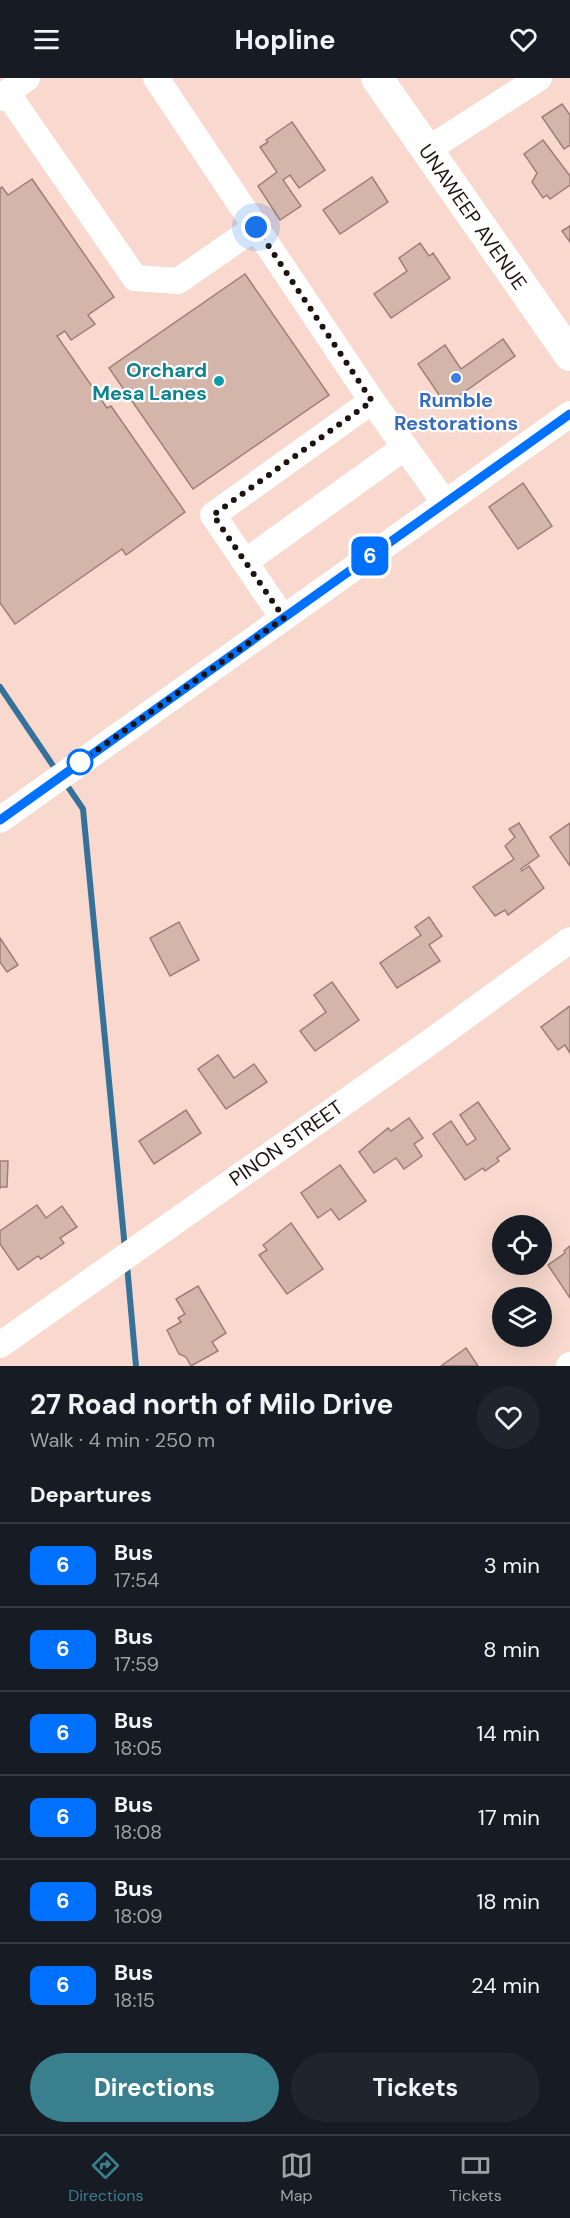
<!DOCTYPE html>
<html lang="en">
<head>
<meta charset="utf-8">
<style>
  :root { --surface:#171b24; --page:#20242c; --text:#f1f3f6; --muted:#9ea1a6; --line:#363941; --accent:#3a7f8d }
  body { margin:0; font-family:"DM Sans",sans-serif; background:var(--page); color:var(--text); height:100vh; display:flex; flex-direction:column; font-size:22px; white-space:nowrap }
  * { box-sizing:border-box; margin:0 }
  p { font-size:20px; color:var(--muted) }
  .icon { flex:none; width:33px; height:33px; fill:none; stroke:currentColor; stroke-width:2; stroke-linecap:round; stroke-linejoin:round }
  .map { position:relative; height:1288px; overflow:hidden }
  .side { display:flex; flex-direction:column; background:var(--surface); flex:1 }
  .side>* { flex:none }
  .badge { padding:0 12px; border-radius:9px; font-size:21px; line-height:39px }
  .controls { position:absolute; left:492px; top:1137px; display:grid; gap:12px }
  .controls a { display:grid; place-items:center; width:60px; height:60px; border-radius:50%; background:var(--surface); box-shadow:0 6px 24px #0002; font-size:30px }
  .you { position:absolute; width:30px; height:30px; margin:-15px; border:4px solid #fff; border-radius:50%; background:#1a73e8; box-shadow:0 0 0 9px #1a73e833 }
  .map>.badge { position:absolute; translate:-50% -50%; box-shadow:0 0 0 3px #fff }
  h2 { padding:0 30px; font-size:22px; line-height:54px }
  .round { display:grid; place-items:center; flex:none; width:63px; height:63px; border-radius:32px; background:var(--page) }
  .overview { display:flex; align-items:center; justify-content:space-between; height:102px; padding:0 30px }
  h1 { font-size:28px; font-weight:700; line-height:45px }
  .action { display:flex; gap:12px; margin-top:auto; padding:12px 30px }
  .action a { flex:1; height:69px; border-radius:36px; background:var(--accent); color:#fff; font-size:24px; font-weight:700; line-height:69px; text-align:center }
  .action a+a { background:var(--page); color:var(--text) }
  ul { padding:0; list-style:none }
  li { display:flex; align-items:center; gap:18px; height:84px; padding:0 30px; border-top:2px solid var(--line) }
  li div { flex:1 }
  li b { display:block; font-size:22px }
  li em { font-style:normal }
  li .badge { min-width:66px; font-weight:700; text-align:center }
  header { display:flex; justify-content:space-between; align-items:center; height:78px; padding:0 30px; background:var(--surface); font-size:27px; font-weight:700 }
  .dock { display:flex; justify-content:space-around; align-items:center; height:84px; border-top:2px solid var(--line); background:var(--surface); font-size:16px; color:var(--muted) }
  .dock a { display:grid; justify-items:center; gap:3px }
  .dock .on { color:var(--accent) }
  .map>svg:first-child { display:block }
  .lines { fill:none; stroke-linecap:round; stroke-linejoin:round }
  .stream { stroke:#35729a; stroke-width:6 }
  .building { fill:#d4b5a9; stroke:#9d7f75; stroke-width:1.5 }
  .minor { stroke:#fff; stroke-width:26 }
  .major { stroke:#fff; stroke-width:32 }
  .line-casing { stroke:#fff; stroke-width:14 }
  .line { stroke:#0070ff; stroke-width:9 }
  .walk { stroke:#1e130f; stroke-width:6; stroke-dasharray:0 10.8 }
  .shop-dot { fill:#3f7fe0; stroke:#fff; stroke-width:2 }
  .culture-dot { fill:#0f9aa8; stroke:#fff; stroke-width:2 }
  .stop-dot { fill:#fff; stroke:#0070ff; stroke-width:3 }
  .labels { text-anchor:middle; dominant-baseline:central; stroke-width:4.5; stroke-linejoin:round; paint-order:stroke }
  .street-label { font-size:20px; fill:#1e130f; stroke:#fff }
  .culture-label { font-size:20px; font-weight:bold; fill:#0d838f; stroke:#fff; text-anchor:end }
  .shop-label { font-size:20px; font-weight:bold; fill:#366cbe; stroke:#fff }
</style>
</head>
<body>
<header><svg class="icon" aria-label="menu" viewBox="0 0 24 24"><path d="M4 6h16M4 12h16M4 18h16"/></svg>Hopline<svg class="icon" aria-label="heart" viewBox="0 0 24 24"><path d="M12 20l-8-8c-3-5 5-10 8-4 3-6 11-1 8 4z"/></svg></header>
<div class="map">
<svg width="570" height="1288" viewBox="0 0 570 1288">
  <rect width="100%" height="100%" fill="#f9d9cd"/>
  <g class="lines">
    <g class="stream">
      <polyline points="0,609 58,695"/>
      <polyline points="64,703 83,731 125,1171"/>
      <polyline points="127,1187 136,1288"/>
    </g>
  </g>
  <g class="building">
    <polygon points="562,26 570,37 570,67 564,71 542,39"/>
    <polygon points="292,44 325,92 299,110 290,97 283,102 301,128 280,142 258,108 277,94 260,69 268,64 266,62"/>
    <polygon points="543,62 570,98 570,107 550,121 547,117 543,120 532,104 537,95 524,76"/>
    <polygon points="372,99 388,124 340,156 323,132"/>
    <polygon points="32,101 114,219 88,237 95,246 71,262 65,253 57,258 107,330 111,328 185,434 126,477 122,471 15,546 0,525 0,110 2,109 8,117"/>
    <polygon points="570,148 570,164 562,153"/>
    <polygon points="420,165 429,178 433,175 450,200 391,240 374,216 407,193 399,180"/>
    <polygon points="245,196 329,317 193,411 109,290"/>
    <polygon points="503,261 515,278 446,327 418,286 445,267 461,291"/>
    <polygon points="523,405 552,448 518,471 489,429"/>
    <polygon points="519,745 539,778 521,791 522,793 529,788 544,810 508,837 505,832 495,838 473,809 514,781 505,768 515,759 509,751"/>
    <polygon points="570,745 570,788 550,759"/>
    <polygon points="429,839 442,858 429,867 440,883 397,910 380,885 421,857 415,849"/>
    <polygon points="179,844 199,882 170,898 150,860"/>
    <polygon points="0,860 18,887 7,894 0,884"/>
    <polygon points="332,904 359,942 315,973 300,953 326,934 314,917"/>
    <polygon points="570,928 570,975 565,967 558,972 541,949"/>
    <polygon points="218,977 234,1000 254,986 267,1004 226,1031 198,991"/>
    <polygon points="478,1024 510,1071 497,1080 499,1083 485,1093 483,1090 465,1102 433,1056 451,1043 467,1067 476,1061 460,1037"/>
    <polygon points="186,1032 201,1055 154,1086 139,1063"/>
    <polygon points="409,1040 423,1060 414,1066 422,1078 404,1091 396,1080 374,1095 359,1074 388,1050 391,1053"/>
    <polygon points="0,1083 8,1083 7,1109 0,1109 0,1111"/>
    <polygon points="340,1087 366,1123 339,1142 331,1131 318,1140 301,1115"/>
    <polygon points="37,1127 46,1140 62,1128 77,1149 60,1160 64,1165 41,1181 38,1178 18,1192 0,1166 0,1153"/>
    <polygon points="291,1145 323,1191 287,1216 259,1177 267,1172 263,1167"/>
    <polygon points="570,1168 570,1220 548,1187 565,1175 564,1173"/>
    <polygon points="198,1208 226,1255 212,1264 218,1273 191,1288 186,1279 179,1276 167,1252 181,1244 178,1240 185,1236 176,1221"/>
    <polygon points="466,1270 478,1288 441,1288"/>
  </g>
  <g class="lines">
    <g class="minor">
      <polyline points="156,0 372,323 213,437 283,540"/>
      <polyline points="7,15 135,200 178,203 256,149"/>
      <polyline points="0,20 27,0"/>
      <polyline points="427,72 539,0"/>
      <polyline points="372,323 445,425"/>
      <polyline points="245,484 405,369"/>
      <polyline points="0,742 570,336"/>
      <polyline points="0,1267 433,962 570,862"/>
      <polyline points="569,1288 570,1287"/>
    </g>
    <polyline class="major" points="377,0 570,277"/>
  </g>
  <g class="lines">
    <defs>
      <polyline id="line" points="0,742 570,336"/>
    </defs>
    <use href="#line" class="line-casing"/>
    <use href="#line" class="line"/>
    <polyline class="walk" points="80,684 76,687 284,540 213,437 372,323 256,149"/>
  </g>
  <circle class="shop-dot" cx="456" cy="300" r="6"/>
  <circle class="culture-dot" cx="219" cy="303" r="6"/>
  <circle class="stop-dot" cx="80" cy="684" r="12"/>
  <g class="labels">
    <g class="street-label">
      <text transform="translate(473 139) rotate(55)">UNAWEEP AVENUE</text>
      <text transform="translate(286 1065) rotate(-35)">PINON STREET</text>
    </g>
    <g class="culture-label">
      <text x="207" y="292">Orchard<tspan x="207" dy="23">Mesa Lanes</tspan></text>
    </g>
    <g class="shop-label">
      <text x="456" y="322">Rumble<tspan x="456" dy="23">Restorations</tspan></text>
    </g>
  </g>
</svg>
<div class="controls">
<a><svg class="icon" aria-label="locate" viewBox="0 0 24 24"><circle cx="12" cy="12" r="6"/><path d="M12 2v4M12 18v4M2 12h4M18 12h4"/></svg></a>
<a><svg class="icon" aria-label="layers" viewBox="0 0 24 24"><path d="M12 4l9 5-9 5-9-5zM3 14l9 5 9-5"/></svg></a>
</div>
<div class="you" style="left:256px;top:149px"></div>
<b class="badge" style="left:370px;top:478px;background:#0070ff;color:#fff">6</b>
</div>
<section class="side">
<div class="overview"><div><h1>27 Road north of Milo Drive</h1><p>Walk · 4 min · 250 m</p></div><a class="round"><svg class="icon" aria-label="heart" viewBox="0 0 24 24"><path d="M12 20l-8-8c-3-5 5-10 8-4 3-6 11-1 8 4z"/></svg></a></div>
<h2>Departures</h2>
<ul>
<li><span class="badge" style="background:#0070ff;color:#fff">6</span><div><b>Bus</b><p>17:54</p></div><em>3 min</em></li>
<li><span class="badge" style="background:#0070ff;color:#fff">6</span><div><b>Bus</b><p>17:59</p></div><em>8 min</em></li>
<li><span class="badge" style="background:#0070ff;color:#fff">6</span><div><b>Bus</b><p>18:05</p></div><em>14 min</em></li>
<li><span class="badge" style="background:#0070ff;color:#fff">6</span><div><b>Bus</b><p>18:08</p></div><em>17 min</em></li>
<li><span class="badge" style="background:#0070ff;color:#fff">6</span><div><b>Bus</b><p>18:09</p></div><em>18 min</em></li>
<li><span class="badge" style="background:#0070ff;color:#fff">6</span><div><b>Bus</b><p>18:15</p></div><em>24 min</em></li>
</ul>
<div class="action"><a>Directions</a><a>Tickets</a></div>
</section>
<nav class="dock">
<a class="on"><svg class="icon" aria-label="directions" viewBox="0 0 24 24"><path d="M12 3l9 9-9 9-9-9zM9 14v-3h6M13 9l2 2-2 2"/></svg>Directions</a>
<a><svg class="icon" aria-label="map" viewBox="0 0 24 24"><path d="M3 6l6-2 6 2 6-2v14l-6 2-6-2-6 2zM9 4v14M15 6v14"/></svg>Map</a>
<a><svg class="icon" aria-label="tickets" viewBox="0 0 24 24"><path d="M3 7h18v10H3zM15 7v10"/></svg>Tickets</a>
</nav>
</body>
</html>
